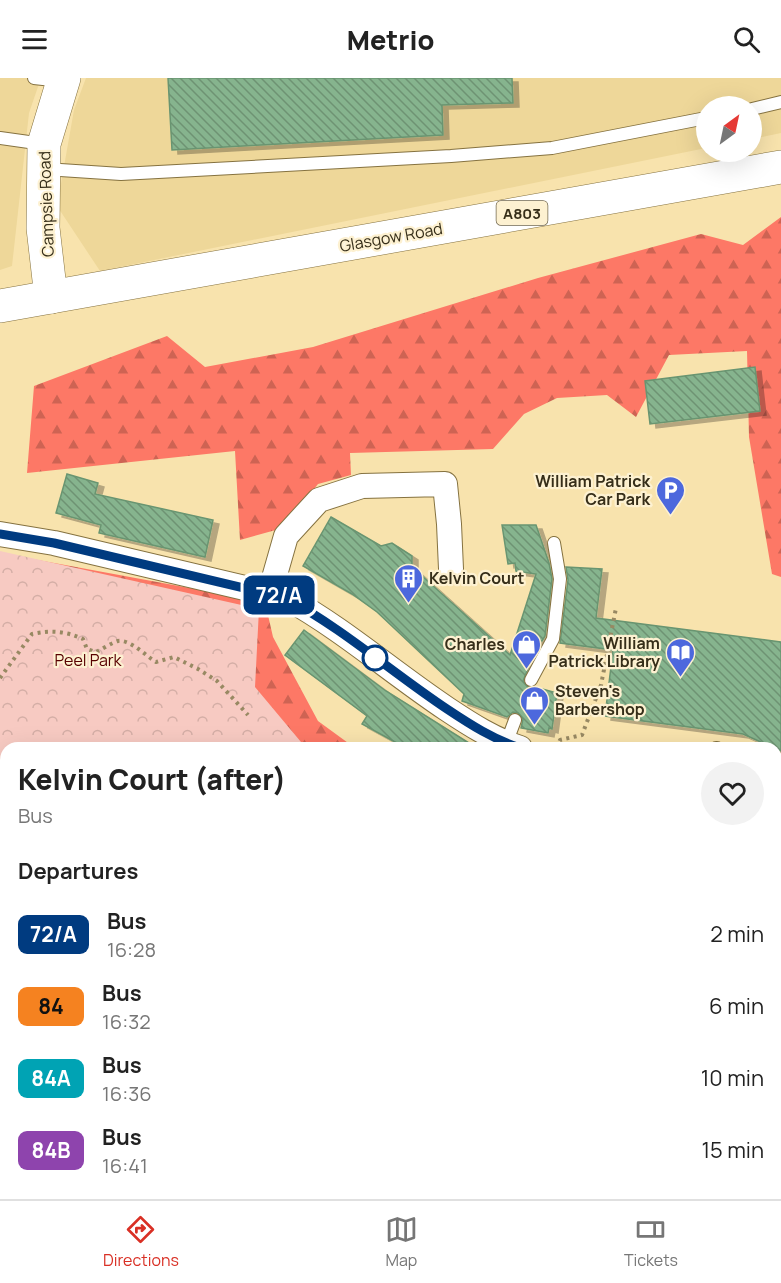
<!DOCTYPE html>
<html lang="en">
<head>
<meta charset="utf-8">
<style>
  :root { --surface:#fff; --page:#f2f2f2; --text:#222; --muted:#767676; --line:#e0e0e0; --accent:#d93025 }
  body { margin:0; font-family:Manrope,sans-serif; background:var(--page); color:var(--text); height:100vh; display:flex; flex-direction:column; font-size:22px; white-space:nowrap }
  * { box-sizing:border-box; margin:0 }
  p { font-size:20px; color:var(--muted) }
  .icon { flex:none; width:33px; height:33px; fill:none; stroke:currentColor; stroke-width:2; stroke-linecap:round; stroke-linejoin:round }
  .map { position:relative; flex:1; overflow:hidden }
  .details { position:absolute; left:0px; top:664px; width:782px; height:458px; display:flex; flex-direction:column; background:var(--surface); border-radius:18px 18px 0 0; box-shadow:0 6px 24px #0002 }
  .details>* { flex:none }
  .badge { padding:0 12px; border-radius:9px; font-size:21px; line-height:39px }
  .needle { width:39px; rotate:33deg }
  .fabs { position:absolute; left:696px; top:18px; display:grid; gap:12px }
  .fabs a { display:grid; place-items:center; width:66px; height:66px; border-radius:50%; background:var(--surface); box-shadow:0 6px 24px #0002; font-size:30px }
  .map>.badge { position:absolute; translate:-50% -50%; box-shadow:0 0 0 3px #fff }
  h2 { padding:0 18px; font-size:22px; line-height:54px }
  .round { display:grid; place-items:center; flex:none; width:63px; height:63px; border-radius:32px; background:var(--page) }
  .headline { display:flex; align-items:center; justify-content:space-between; height:102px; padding:0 18px }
  h1 { font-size:28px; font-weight:800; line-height:45px }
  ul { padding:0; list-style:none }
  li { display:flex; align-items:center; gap:18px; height:72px; padding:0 18px }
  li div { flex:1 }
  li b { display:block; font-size:22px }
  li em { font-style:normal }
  li .badge { min-width:66px; font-weight:700; text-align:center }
  header { display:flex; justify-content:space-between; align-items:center; height:78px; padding:0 18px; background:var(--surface); font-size:27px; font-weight:800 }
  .menu { display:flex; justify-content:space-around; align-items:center; height:84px; border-top:2px solid var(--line); background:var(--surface); font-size:16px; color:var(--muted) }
  .menu a { display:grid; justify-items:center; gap:3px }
  .menu .active { color:var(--accent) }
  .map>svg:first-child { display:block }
  .built { fill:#eed799 }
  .forest { fill:url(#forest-firs) }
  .park { fill:url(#park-crowns) }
  .building { fill:url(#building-back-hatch); stroke:#699571; stroke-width:1.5; filter:url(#shadow) }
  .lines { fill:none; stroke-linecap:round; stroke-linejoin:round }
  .lane-casing { stroke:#857240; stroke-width:14 }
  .street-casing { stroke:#857240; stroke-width:26 }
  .secondary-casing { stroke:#857240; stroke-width:34 }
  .primary-casing { stroke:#857240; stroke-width:34 }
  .path { stroke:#988963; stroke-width:4; stroke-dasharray:3 4.5; stroke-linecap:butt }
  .lane { stroke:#fff; stroke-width:12 }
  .street { stroke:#fff; stroke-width:24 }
  .secondary { stroke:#fff; stroke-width:33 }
  .primary { stroke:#fff; stroke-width:33 }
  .line-casing { stroke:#fff; stroke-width:14 }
  .line { stroke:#003b80; stroke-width:9 }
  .stop-dot { fill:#fff; stroke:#003b80; stroke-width:3 }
  .labels { text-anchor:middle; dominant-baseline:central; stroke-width:4.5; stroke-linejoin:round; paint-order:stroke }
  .shield { fill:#fdf1d1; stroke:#726850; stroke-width:1.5 }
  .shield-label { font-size:15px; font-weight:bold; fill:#362e19 }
  .street-label { font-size:16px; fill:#362e19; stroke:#fdf1d1 }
  .poi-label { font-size:16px; font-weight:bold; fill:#362e19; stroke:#fdf1d1; text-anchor:end }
  .park-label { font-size:16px; fill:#580100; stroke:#fdf1d1 }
</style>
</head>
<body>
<header><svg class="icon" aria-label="menu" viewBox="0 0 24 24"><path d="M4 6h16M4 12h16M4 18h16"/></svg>Metrio<svg class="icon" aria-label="search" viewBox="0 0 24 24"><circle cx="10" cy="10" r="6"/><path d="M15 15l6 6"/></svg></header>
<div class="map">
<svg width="781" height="1121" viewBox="0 0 781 1121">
  <defs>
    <pattern id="forest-firs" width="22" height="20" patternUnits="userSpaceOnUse" patternTransform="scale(1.5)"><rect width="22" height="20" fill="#fd7866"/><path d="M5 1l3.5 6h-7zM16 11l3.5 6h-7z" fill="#ce6353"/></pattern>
    <pattern id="park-crowns" width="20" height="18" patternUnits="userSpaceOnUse" patternTransform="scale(1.5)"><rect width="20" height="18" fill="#f7cac2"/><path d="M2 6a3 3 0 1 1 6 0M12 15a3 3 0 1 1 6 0" fill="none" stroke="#d4aea6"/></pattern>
    <pattern id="building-back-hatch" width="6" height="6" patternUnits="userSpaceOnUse" patternTransform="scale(1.5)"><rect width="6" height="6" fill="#86b48e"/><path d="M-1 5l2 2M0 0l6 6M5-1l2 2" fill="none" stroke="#6e9373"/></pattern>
    <filter id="shadow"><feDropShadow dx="6" dy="4" stdDeviation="0" flood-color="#0004"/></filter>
  </defs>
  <rect width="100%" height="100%" fill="#f8e3ad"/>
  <g class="built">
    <polygon points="0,0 41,0 29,35 12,188 0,192"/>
    <polygon points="86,0 781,0 781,55 752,61 752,28 706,28 706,70 100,193 57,128 74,32"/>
  </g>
  <g class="forest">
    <polygon points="781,139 781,499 772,496 749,359 747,273 669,277 636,339 607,317 557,320 524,336 493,371 350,375 351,397 318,406 283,450 240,462 235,373 27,395 34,308 167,258 205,289 313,269 538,200 701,156 743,167"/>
    <polygon points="0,475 265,524 273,559 318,643 355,670 274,670"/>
  </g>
  <polygon class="park" points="0,473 259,531 255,609 306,670 6,670 6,1116 131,1116 131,1121 0,1121"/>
  <g class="building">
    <polygon points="168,0 512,0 513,25 442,27 443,57 172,72"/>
    <polygon points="755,289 760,333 650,346 645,303"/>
    <polygon points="67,396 98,405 95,416 213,442 205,479 99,455 101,447 56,435"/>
    <polygon points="331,439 381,468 392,465 412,478 412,489 510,577 536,496 516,493 515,485 508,486 502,447 536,447 549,485 552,501 545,558 542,563 539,563 523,603 528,609 535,609 557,615 552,651 549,650 548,655 521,650 523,641 518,635 513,634 507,639 462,623 464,616 377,534 352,516 303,488"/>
    <polygon points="566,489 602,491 596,540 781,564 781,673 743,656 605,638 613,572 560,565 568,502"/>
    <polygon points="304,552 386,613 477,670 406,670 362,646 367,638 285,577"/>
  </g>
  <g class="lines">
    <defs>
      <g id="lane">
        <polyline points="34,0 61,3"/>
        <polyline points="752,31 781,24"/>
        <polyline points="0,60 43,66"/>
        <polyline points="45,91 121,96 451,78 552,70 706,40"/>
        <polyline points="531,602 553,561 560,501 554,465"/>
        <polyline points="506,666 515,642"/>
        <polyline points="716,670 717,670"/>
        <polyline points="776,694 781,697"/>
        <polyline points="776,730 781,714"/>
        <polyline points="776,821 781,823"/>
        <polyline points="354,1121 354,1116"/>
        <polyline points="422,1121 422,1116"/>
      </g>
      <g id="street">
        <path d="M 0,456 L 54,465 L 287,520 C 343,551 393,595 447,631 C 471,647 493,661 520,670"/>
        <polyline points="270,514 286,458 319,422 362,408 445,406 449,446 451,491"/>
        <polyline points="652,1116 653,1121"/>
      </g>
      <polyline id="secondary" points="51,219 43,150 44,66 64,0"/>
      <polyline id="primary" points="0,228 781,89"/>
    </defs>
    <use href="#lane" class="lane-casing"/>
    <use href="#street" class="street-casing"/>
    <use href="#secondary" class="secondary-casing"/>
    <use href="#primary" class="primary-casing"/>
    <g class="path">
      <path d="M 0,600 L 32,556 C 50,552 66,553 83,561 L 87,571 L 96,574 C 103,571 111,565 118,563 C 130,561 146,578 156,584 L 174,579 L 198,591 L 217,603 L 248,637"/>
      <polyline points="557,670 560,662 582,657 601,607 616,530"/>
      <polyline points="0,715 6,715"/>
      <polyline points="0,835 6,848"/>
      <polyline points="0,893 6,892"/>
      <polyline points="110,1116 111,1121"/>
      <polyline points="183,1121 184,1116"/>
    </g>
    <use href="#lane" class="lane"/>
    <use href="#street" class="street"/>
    <use href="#secondary" class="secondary"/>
    <use href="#primary" class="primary"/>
  </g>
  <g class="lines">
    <defs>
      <path id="line" d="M 0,456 L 54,465 L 286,520 C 343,551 393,595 447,631 C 471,647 493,661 520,670"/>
    </defs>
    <use href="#line" class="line-casing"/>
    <use href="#line" class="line"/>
  </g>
  <defs>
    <symbol id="parking-pin" viewBox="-11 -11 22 30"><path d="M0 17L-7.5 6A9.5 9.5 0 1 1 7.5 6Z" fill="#4d68dd" stroke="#fdf1d1"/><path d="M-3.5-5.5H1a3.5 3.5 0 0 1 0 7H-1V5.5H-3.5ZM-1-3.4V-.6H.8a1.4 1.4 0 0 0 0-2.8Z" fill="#fff"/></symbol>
    <symbol id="building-pin" viewBox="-11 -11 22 30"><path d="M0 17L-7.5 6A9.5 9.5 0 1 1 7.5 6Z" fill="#4d68dd" stroke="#fdf1d1"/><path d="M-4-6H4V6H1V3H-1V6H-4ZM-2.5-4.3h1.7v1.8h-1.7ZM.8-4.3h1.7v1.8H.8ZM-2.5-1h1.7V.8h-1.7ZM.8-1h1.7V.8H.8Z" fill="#fff"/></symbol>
    <symbol id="shop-pin" viewBox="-11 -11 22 30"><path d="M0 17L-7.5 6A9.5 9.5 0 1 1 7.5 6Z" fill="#4d68dd" stroke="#fdf1d1"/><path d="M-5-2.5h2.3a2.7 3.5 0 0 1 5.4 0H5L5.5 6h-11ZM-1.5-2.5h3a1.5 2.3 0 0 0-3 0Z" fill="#fff"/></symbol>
    <symbol id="library-pin" viewBox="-11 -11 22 30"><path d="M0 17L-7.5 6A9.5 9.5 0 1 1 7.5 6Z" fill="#4d68dd" stroke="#fdf1d1"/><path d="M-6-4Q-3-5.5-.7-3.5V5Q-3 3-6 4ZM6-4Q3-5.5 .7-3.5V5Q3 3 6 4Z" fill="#fff"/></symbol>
  </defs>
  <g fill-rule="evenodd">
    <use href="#parking-pin" x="654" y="396" width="33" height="45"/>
    <use href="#building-pin" x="392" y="484" width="33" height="45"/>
    <use href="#shop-pin" x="510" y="550" width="33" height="45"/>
    <use href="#library-pin" x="664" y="558" width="33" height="45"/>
    <use href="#shop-pin" x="518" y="606" width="33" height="45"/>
  </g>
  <circle class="stop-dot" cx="375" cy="580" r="12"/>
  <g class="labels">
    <rect class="shield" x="496.5" y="123" width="51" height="24" rx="4.5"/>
    <g class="shield-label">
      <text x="522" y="135">A803</text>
    </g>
    <g class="street-label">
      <text transform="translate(46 126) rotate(-92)">Campsie Road</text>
      <text transform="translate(391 159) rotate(-10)">Glasgow Road</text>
    </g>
    <g class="poi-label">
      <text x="650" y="403">William Patrick<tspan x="650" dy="18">Car Park</tspan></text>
      <text x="429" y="500" text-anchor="start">Kelvin Court</text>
      <text x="660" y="565">William<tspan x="660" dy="18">Patrick Library</tspan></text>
      <text x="505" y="566">Charles</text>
      <text x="555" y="613" text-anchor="start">Steven's<tspan x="555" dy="18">Barbershop</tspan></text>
    </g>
    <g class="park-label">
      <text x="88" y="582">Peel Park</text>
    </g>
  </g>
</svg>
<div class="fabs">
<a><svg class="needle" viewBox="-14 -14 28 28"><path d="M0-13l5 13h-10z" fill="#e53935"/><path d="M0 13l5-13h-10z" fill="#767676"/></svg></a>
</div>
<b class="badge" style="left:279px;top:517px;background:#003b80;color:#fff">72/A</b>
<section class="details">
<div class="headline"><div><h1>Kelvin Court (after)</h1><p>Bus</p></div><a class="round"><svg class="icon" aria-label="heart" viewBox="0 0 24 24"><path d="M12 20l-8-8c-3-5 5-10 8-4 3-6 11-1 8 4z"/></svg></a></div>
<h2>Departures</h2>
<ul>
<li><span class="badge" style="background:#003b80;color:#fff">72/A</span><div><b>Bus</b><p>16:28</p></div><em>2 min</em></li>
<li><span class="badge" style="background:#f58220;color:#111">84</span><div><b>Bus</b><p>16:32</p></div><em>6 min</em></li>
<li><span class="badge" style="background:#00a3b4;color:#fff">84A</span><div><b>Bus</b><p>16:36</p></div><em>10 min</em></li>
<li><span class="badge" style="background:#8e44ad;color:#fff">84B</span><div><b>Bus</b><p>16:41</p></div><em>15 min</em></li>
</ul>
</section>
</div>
<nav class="menu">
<a class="active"><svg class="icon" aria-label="directions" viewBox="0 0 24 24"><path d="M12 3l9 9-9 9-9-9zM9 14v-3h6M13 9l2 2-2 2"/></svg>Directions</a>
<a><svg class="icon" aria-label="map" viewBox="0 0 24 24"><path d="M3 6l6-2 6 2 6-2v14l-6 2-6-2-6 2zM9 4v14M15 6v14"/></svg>Map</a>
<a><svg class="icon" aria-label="tickets" viewBox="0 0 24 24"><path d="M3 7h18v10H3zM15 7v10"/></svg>Tickets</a>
</nav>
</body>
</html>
